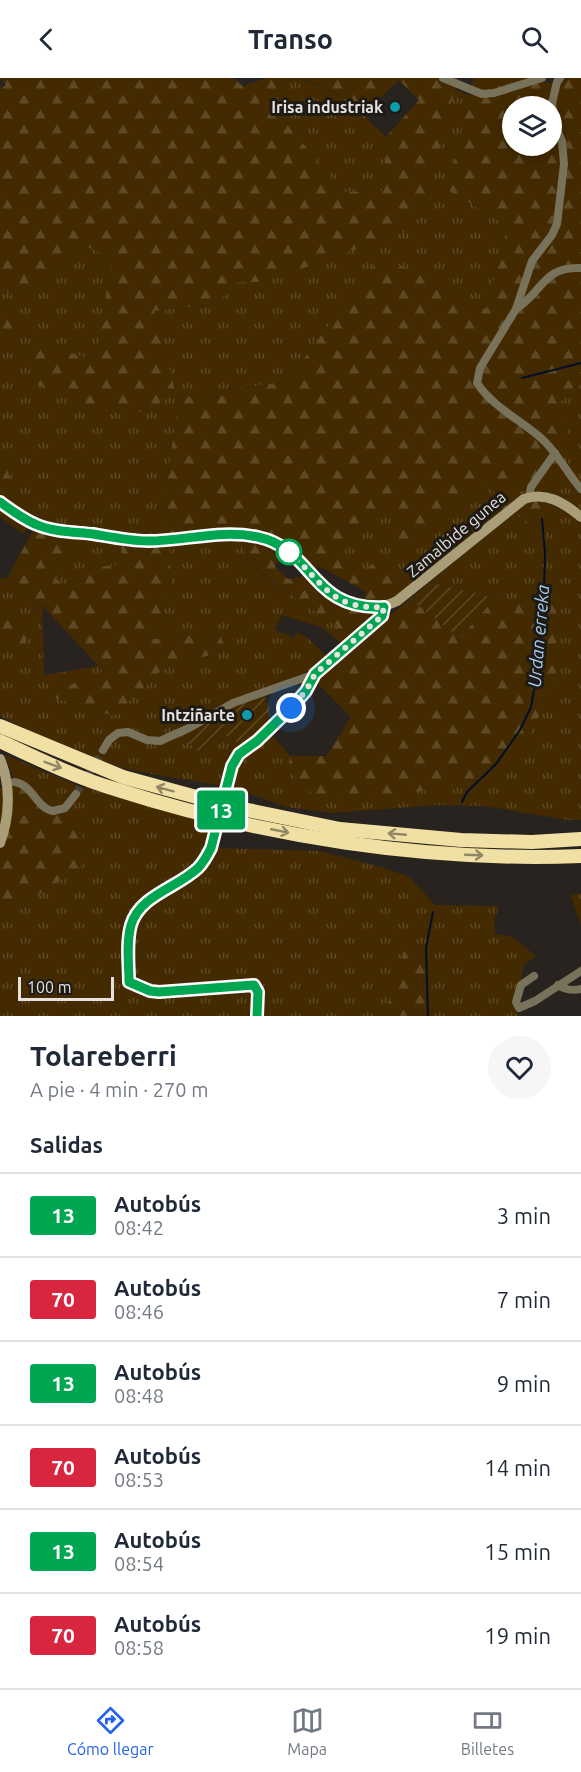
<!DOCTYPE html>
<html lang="es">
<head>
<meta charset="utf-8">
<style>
  :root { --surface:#fff; --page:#f6f6f7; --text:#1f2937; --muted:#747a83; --line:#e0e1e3; --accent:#2563eb }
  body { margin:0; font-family:Ubuntu,sans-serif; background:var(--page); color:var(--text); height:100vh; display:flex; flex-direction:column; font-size:22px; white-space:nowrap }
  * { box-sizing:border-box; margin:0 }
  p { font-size:20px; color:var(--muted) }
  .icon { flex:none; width:33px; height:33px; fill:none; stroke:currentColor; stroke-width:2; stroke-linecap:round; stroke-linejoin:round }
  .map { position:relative; height:938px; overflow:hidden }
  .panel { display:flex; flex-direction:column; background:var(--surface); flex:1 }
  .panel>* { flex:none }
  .badge { padding:0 12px; border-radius:4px; font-size:21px; line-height:39px }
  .fabs { position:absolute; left:502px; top:18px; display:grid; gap:12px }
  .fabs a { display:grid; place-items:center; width:60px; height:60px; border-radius:50%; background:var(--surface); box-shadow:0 3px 15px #0003; font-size:30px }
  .scale { position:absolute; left:18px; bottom:15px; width:96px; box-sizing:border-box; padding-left:6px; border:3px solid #e5e2df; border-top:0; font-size:16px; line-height:21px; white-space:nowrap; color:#e5e2df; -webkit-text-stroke:4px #1e1a15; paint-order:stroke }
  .you { position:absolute; width:30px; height:30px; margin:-15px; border:4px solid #fff; border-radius:50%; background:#1a73e8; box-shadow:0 0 0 9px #1a73e833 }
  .map>.badge { position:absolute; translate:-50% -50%; box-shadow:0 0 0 3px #fff }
  h2 { padding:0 30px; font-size:22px; line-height:54px }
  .round { display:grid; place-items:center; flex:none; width:63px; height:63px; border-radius:32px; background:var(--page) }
  .head { display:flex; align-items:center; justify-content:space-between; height:102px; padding:0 30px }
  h1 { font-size:28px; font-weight:700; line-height:45px }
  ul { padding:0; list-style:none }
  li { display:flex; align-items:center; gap:18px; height:84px; padding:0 30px; border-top:2px solid var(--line) }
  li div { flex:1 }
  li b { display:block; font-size:22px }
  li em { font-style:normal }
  li .badge { min-width:66px; font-weight:700; text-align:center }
  header { display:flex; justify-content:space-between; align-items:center; height:78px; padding:0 30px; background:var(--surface); font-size:27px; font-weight:700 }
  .tabs { display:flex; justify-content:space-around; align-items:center; height:84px; border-top:2px solid var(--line); background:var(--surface); font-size:16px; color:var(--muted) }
  .tabs a { display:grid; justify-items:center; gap:3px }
  .tabs .selected { color:var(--accent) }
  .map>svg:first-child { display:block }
  .grass { fill:url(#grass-tufts) }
  .forest { fill:url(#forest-firs); fill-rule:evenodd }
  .garden { fill:url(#garden-furrows) }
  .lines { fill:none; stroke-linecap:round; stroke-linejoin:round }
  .stream { stroke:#000f2a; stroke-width:2 }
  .street-tunnel { stroke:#44403b; stroke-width:8; stroke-dasharray:8 4; stroke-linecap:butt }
  .street { stroke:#78725a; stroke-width:8 }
  .secondary { stroke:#a99e78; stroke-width:10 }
  .highway { stroke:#f1e0a4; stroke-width:14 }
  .street-bridge { stroke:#78725a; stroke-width:8 }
  .oneway { stroke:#928764 }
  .line-casing { stroke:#fff; stroke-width:14 }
  .line { stroke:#00a651; stroke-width:9 }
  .walk { stroke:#e5e2df; stroke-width:6; stroke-dasharray:0 10.8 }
  .culture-dot { fill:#0f9aa8; stroke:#1e1a15; stroke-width:2 }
  .stop-dot { fill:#fff; stroke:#00a651; stroke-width:3 }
  .labels { text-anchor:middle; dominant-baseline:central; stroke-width:6; stroke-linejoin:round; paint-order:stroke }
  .poi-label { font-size:16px; font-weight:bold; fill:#e5e2df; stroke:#1e1a15; text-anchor:end }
  .street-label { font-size:16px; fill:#e5e2df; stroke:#1e1a15 }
  .water-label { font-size:18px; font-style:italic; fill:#aacdf4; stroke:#1e1a15 }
</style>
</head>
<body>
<header><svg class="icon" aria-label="back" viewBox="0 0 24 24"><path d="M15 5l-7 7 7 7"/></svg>Transo<svg class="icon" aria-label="search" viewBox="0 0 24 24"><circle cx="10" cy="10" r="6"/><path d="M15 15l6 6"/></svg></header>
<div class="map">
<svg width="581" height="938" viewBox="0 0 581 938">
  <defs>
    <pattern id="grass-tufts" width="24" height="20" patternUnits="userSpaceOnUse" patternTransform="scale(1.5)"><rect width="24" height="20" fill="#432a00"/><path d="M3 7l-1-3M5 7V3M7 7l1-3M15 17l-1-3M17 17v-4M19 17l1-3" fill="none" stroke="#5e4925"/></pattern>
    <pattern id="forest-firs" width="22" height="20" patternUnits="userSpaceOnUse" patternTransform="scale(1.5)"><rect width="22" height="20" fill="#432a00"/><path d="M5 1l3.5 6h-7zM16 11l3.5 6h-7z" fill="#5e4925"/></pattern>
    <pattern id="garden-furrows" width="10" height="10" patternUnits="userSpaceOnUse" patternTransform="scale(1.5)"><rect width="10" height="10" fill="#432a00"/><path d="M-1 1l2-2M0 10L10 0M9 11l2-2" fill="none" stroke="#5e4925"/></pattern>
  </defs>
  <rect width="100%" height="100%" fill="#28231e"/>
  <g class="grass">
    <polygon points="283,0 299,0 369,30 366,40 386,59 384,113 343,114 271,27"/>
    <polygon points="498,0 533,0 500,9"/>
    <path d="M 454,11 L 470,18 L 448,112 L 508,148 L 486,231 L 381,179 L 287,303 L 179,320 L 159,456 C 114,456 64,453 22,434 L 0,373 L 0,284 L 15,240 L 0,230 L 0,209 L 15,218 L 49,204 L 79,165 L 112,180 L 95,283 L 31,261 L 33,304 L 175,313 L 153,233 L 221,225 L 229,204 L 265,204 L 424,128 Z"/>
    <polygon points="581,307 581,435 554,416 545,413 560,390 551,373 557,328 575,308"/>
    <polygon points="528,399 531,405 405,513 345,500 345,452 395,431 402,442 396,473 423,451 486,407"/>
    <path d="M 562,431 L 581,444 L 581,742 L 568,742 L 484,728 L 437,727 L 332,735 L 286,729 L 234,710 C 236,703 234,698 235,692 C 236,678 261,666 271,656 L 290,678 L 289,689 L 295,699 L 313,716 L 556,528 L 495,520 L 430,504 L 514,435 L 533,448 Z"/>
    <polygon points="72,459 121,465 123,486 93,491 67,510 56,501"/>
    <path d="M 219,461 L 240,462 L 251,488 L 323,539 L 337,547 L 332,557 L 321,549 L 282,537 L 275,552 L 294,560 L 297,554 L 309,561 L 327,579 L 306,594 L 214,632 L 164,658 L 181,658 L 199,674 L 221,654 L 244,670 L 233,681 L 222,708 C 194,702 165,699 136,693 C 92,683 40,658 0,638 L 0,567 L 23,573 L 31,550 L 0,536 L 0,499 L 7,501 L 42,527 L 44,597 L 99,588 L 103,594 L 47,617 L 113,638 L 166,588 L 227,573 L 219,555 L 154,561 L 171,510 L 169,467 Z"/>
    <polygon points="5,677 77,707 212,747 206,767 216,770 320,773 384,790 409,799 435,827 499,828 494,842 495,856 512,859 536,878 524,886 515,932 520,938 432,938 434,887 388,930 395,938 255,938 254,936 247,938 0,938 0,843 80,789 16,706"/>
    <polygon points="581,816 581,848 571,817"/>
  </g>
  <g class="forest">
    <polygon points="0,0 233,0 243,8 267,0 283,0 271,27 343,114 384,113 386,59 419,22 399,2 369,30 302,0 458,0 424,128 408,152 265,204 229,204 221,225 154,233 175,313 148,334 90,332 33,304 31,261 95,283 112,180 79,165 49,204 15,218 0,209 0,11 6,7"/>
    <path d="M 474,0 L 498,0 L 501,14 L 538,4 L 562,5 L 566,0 L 581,0 L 581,307 L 575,308 L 557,328 L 570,351 L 551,373 L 560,390 L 541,423 L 562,431 L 533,448 L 514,435 L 493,452 L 484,446 L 531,405 L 528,399 L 497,417 L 486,407 L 423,451 L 395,474 L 402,442 L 395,432 L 345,451 L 345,499 L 383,483 L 405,513 C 391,523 380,524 363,524 L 366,514 L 319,488 L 312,493 L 292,472 L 240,452 L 208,451 L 159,456 L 179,320 L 287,303 L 381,178 L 486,231 L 508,148 L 448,112 ZM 513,28 L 552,28 L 552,68 L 513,68 Z"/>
    <polygon points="0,230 16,240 0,284"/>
    <polygon points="0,373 28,448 24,456 0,439"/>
    <polygon points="33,452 72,459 56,501 67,510 93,490 122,486 121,465 169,467 171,510 154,561 219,555 227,573 166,588 114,638 46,617 103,593 42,527 7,501"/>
    <polygon points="240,462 275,469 283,475 275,489 288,501 305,498 328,520 341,529 381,533 379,537 342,567 332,557 337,547 323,539 251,487"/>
    <polygon points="495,520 556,528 556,597 546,626 514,683 492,696 456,707 350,725 313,716 295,699 288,689 290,678 326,678 351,639 316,604 332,585 410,521 460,560"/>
    <polygon points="0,536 31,549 23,573 0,567"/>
    <polygon points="27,703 56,724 84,761 80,789 0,843 0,710"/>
    <polygon points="404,873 434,887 432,938 395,938 388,930"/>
  </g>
  <g class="garden">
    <polygon points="430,504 495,520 460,560 410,521"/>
    <polygon points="264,617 269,629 270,645 253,665 244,670 221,654 199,674 181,658 241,624"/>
  </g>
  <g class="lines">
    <g class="stream">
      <polyline points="522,300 581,285"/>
      <polyline points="462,724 467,714 496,686 520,652 531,629 540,579 541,534 544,509 545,475 542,441"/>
      <polyline points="428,938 426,870 433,834"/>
    </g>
    <polyline class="street-tunnel" points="76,716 103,672"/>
    <g class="street">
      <polyline points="443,0 482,16 494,15 542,0"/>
      <path d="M 560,0 L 557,4 L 552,25 L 554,45 L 562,63 L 564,86 L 557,146 L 552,157 L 532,183 L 516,231 L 480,290 L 477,305 C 493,329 519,341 541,360 C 557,374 567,395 581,411"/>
      <path d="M 516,231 C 543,214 543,188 581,190"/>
      <polyline points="529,419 531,409 555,375"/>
      <polyline points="103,672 109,662 118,655 128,654 147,662 160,663 189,650 233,625 315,596 382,538 384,529"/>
      <path d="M 231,695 C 234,677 246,675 257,663 C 268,652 280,641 291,630 C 301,620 308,608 315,596"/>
      <path d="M 14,704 C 33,706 35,729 53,733 L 65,730 L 76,716"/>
      <path d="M 211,770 C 207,779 202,787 194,793 C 173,809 139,819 131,847 C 126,865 129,886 129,904 L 140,909 L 159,914 L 254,907 L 258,914 L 257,938"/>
      <polyline points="534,898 521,907 516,924 519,930 535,923 581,893"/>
      <path d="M 558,907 C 566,912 572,913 581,911"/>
    </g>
    <g class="secondary">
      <path d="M 0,424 C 11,432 23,441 35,447 C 50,453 69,453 85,455 C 108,458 134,465 157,463 C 190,460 225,452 258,459 C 304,468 318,527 367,529 C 378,530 387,528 397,523 L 524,421 C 546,413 564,425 581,439"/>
      <path d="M 0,681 C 11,707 10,738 0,765"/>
    </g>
    <g class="highway">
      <polyline points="0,648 123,699 233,729 340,751 461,762 532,764 581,761"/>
      <path d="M 0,663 C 38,681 77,700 118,712 C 266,759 425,784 581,778"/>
    </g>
    <polyline class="street-bridge" points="211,770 231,695"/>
  </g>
  <defs><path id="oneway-shaft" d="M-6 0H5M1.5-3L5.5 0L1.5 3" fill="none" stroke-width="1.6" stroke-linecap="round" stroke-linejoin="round" transform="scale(1.5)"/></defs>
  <g class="oneway">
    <use href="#oneway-shaft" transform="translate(53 687) rotate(21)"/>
    <use href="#oneway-shaft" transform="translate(165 711) rotate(-165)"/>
    <use href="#oneway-shaft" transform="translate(280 753) rotate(11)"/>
    <use href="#oneway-shaft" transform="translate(397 756) rotate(-175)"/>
    <use href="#oneway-shaft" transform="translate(474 777) rotate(2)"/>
  </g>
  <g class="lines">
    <defs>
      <path id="line" d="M 0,424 C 11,432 23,441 35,446 C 52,454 75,454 93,456 C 111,459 130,463 148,463 C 185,463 221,451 258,459 C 315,471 310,533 384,529 L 382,538 L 315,596 L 306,613 L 291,630 L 257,663 L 239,676 L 232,688 L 211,770 C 207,778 204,784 198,790 C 177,810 140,817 131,847 C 126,865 129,886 129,904 L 150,913 L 159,914 L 254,907 L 258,914 L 257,938"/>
    </defs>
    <use href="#line" class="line-casing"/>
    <use href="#line" class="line"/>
    <path class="walk" d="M 289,474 C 324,505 330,532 384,529 L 382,538 L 315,596 L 306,613 L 291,630"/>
  </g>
  <g class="culture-dot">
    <circle cx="395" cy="29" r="6"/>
    <circle cx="247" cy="637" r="6"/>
  </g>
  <circle class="stop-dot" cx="289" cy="474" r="12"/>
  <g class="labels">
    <g class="poi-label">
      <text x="383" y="29">Irisa industriak</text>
      <text x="235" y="637">Intziñarte</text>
    </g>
    <g class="street-label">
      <text transform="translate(456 456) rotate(-40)">Zamalbide gunea</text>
    </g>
    <g class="water-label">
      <text transform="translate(538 558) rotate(-85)">Urdan erreka</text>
    </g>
  </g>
</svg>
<div class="fabs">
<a><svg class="icon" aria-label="layers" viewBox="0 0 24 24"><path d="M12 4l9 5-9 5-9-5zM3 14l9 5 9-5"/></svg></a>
</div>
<div class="scale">100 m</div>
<div class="you" style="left:291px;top:630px"></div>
<b class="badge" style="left:221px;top:732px;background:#00a651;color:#fff">13</b>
</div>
<section class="panel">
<div class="head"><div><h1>Tolareberri</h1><p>A pie · 4 min · 270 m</p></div><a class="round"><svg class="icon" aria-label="heart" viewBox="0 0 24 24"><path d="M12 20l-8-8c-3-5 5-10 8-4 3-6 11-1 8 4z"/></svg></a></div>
<h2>Salidas</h2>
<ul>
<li><span class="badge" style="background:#00a651;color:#fff">13</span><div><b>Autobús</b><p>08:42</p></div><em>3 min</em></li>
<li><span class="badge" style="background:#d7263d;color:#fff">70</span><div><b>Autobús</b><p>08:46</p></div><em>7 min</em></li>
<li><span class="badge" style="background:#00a651;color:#fff">13</span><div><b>Autobús</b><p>08:48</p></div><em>9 min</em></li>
<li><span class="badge" style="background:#d7263d;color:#fff">70</span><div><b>Autobús</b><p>08:53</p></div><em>14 min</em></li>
<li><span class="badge" style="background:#00a651;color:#fff">13</span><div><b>Autobús</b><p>08:54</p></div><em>15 min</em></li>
<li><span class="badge" style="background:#d7263d;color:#fff">70</span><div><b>Autobús</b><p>08:58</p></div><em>19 min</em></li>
</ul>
</section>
<nav class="tabs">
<a class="selected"><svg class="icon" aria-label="directions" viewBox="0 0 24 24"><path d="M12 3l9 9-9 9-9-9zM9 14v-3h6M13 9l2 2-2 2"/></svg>Cómo llegar</a>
<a><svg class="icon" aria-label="map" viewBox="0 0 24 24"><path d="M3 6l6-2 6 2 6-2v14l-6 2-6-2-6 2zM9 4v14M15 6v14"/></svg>Mapa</a>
<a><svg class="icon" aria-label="tickets" viewBox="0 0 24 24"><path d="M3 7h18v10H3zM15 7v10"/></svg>Billetes</a>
</nav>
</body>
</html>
